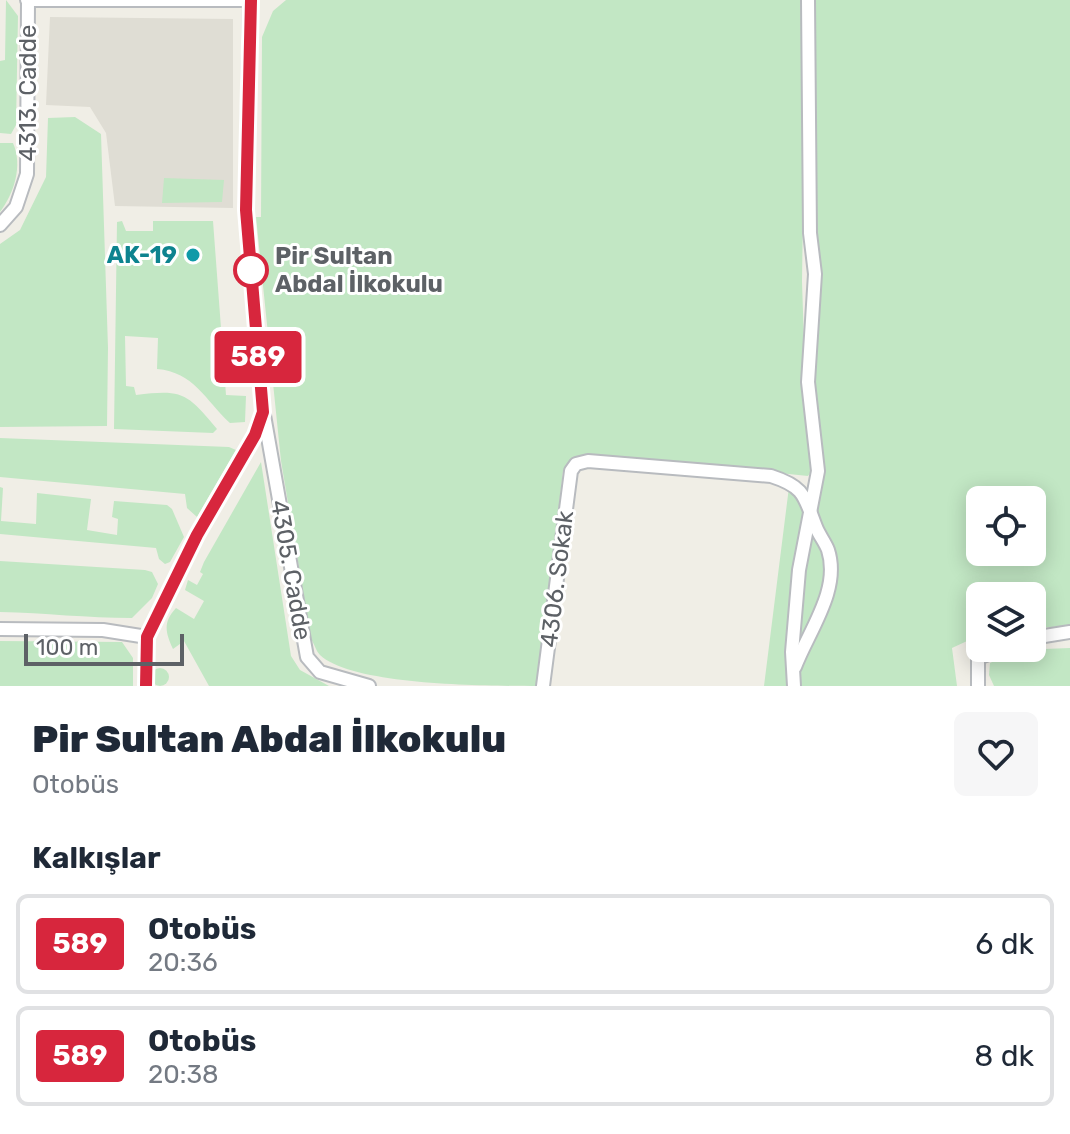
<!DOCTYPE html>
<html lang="tr">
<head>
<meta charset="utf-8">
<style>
  :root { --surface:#fff; --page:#f6f6f7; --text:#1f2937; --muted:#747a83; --line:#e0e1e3 }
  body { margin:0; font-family:Rubik,sans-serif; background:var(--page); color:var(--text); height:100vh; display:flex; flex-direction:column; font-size:30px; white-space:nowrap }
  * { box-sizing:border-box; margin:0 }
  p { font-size:26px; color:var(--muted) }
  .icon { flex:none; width:44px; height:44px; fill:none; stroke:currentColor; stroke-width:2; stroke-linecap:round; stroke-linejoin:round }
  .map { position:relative; height:686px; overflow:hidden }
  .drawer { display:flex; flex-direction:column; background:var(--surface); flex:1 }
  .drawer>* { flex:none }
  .badge { padding:0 16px; border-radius:6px; font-size:28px; line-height:52px }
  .buttons { position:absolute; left:966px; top:486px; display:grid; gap:16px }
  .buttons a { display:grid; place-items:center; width:80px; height:80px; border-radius:12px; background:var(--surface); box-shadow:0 4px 20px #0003; font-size:40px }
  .scale { position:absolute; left:24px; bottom:20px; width:160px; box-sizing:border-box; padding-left:8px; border:4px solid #5d6166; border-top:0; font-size:22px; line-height:28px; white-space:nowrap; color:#5d6166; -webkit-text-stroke:6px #fff; paint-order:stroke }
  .map>.badge { position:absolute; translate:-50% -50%; box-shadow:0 0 0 4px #fff }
  h2 { padding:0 32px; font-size:30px; line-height:72px }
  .round { display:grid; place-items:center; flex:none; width:84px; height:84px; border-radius:12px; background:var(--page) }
  .overview { display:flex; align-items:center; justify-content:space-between; height:136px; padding:0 32px }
  h1 { font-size:38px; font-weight:800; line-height:60px }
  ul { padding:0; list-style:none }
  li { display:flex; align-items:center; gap:24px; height:100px; margin:0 16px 12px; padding:0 16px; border:4px solid var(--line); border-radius:12px }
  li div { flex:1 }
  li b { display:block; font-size:30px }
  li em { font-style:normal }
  li .badge { min-width:88px; font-weight:700; text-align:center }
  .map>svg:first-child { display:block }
  .education { fill:#dfddd4 }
  .green { fill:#c2e7c4; fill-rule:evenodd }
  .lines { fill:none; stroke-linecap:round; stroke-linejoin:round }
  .minor-casing { stroke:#b8bbbf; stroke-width:16 }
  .minor { stroke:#fff; stroke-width:12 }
  .line-casing { stroke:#fff; stroke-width:18 }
  .line { stroke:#d7263d; stroke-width:12 }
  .culture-dot { fill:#0f9aa8; stroke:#fff; stroke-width:3 }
  .stop-dot { fill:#fff; stroke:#d7263d; stroke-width:4 }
  .labels { text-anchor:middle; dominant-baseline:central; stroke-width:6; stroke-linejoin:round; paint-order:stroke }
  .street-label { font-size:24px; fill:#5d6166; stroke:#fff }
  .culture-label { font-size:24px; font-weight:bold; fill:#0d838f; stroke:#fff; text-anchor:end }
  .stop-label { font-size:24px; font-weight:bold; fill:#5d6166; stroke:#fff; text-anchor:start }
</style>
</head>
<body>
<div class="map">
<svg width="1070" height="686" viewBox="0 0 1070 686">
  <rect width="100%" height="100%" fill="#f0eee6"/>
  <polygon class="education" points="50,17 233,19 233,208 115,206 106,133 90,107 46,105"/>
  <g class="green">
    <polygon points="6,0 18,16 16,125 11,134 0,133 0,61 5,60"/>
    <path d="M 286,0 L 806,0 L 802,282 L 806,402 L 814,468 L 808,476 L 685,463 L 581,457 L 568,463 L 563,471 L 538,686 C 490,686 353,686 320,655 C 316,651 314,643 311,639 L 281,461 L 256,217 L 261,217 L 262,37 L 273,11 Z"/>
    <path d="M 812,0 L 1070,0 L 1070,626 L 1032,628 L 1032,596 L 980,596 L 980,635 L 952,648 L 957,686 L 797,686 L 801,659 L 832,585 L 817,506 L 822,483 L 813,404 L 809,188 ZM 980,500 L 1032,500 L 1032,552 L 980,552 Z"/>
    <polygon points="75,117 101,134 108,348 107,426 0,427 0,244 20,230 46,177 48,118"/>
    <path d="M 0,143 L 13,143 C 23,166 14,193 0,212 Z"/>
    <polygon points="164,178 224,180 222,202 162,203"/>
    <path d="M 122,221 L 126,231 L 153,231 L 153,221 L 213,221 L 226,395 L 246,396 L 245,422 L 230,423 C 205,400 194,372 157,369 L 158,338 L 125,336 L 126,386 L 134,387 L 136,395 C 183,389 187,393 217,429 L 213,433 L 114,429 L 117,222 Z"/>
    <polygon points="0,438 229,447 236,450 197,517 187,508 185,494 0,477"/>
    <path d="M 261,462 L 291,656 L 300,670 L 329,686 L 209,686 L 184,641 L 173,649 C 165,632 163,622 176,608 L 194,619 L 204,601 L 185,590 L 188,580 L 197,585 L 203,574 L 200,572 L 204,562 Z"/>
    <polygon points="0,487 3,488 1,521 36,524 37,493 91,499 87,530 117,535 118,519 112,517 114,501 167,505 172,509 184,537 170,562 165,564 159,559 156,548 0,534"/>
    <polygon points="789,487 801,501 803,509 788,654 789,686 764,686"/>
    <path d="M 809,532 C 851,558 811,621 796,651 Z"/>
    <path d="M 0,561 L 145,570 L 152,572 L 158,584 L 152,598 L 132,618 C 87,618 45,613 0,612 Z"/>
    <polygon points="0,641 122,642 133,658 133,686 0,686"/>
    <polygon points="1070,648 1070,686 994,686 989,675 990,663 1018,650"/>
    <circle cx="160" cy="677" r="9"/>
  </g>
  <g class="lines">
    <defs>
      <g id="minor">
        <polyline points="27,0 251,0"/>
        <polyline points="0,225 16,207 27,174 28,1"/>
        <polyline points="264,415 307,657 320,672 369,686"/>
        <polyline points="0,629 103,630 147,637"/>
        <polyline points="1032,638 1070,632"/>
        <polyline points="146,686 147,637 197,535 255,435 263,412 246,210 250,1"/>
        <path d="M 543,686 L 571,471 L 576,464 L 588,461 L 771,476 C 805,487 804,496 816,527 C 819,535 825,542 828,550 C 841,590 808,632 795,667"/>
        <polyline points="794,686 792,652 799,570 818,471 808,382 815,274 810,233 808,0"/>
        <polyline points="978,686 978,658 1003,648"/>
      </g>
    </defs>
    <use href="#minor" class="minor-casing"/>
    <use href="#minor" class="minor"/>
  </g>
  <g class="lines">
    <defs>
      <polyline id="line" points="146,686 147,637 197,535 255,435 263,412 246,210 251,0"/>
    </defs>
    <use href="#line" class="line-casing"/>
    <use href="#line" class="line"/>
  </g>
  <circle class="culture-dot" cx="193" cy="255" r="8"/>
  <circle class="stop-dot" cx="251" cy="270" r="16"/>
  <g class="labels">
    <g class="street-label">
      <text transform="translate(28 93) rotate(-90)">4313. Cadde</text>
      <text transform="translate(291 570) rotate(80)">4305. Cadde</text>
      <text transform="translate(557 579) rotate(-83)">4306. Sokak</text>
    </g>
    <g class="culture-label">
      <text x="177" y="255">AK-19</text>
    </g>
    <g class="stop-label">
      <text x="275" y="256">Pir Sultan<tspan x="275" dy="28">Abdal İlkokulu</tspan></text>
    </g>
  </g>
</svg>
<div class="buttons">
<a><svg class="icon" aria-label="locate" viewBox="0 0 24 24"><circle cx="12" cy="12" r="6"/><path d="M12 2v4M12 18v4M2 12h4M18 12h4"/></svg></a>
<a><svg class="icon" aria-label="layers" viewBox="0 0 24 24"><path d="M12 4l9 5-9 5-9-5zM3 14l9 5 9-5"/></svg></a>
</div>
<div class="scale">100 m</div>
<b class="badge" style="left:258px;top:357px;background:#d7263d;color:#fff">589</b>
</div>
<section class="drawer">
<div class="overview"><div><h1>Pir Sultan Abdal İlkokulu</h1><p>Otobüs</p></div><a class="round"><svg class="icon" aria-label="heart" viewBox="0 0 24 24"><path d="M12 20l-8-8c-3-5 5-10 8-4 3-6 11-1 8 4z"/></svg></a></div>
<h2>Kalkışlar</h2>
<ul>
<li><span class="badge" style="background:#d7263d;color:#fff">589</span><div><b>Otobüs</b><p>20:36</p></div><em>6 dk</em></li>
<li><span class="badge" style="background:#d7263d;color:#fff">589</span><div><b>Otobüs</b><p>20:38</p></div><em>8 dk</em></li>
</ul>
</section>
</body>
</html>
